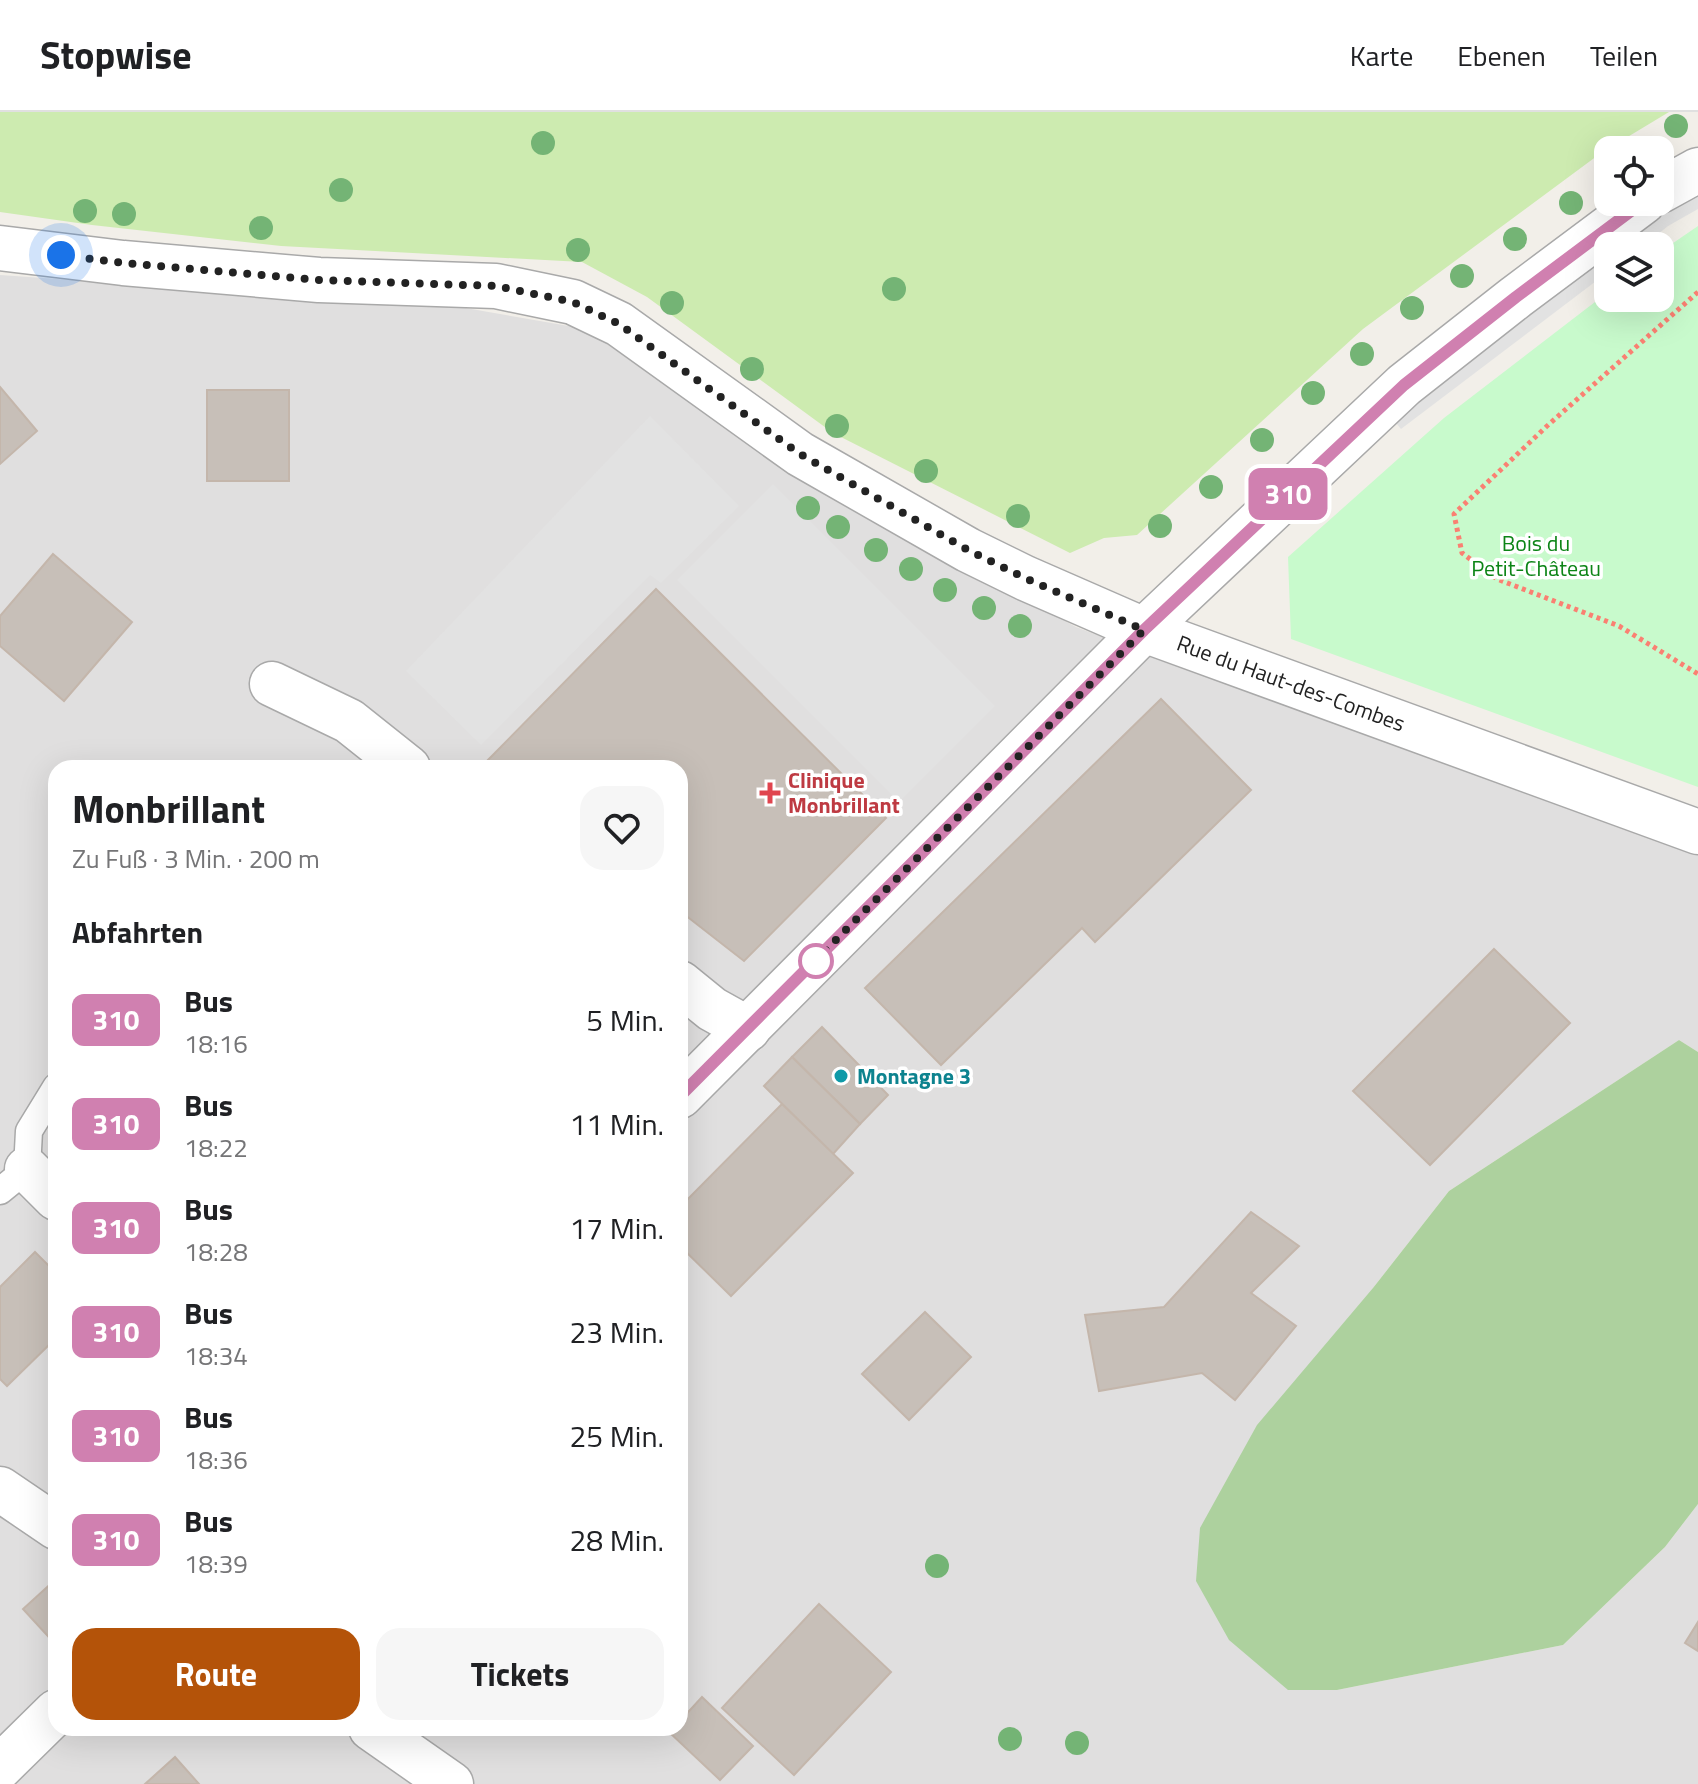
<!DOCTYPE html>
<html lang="de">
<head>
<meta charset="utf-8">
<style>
  :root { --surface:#fff; --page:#f6f6f6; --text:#202124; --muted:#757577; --line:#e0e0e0; --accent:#b45309 }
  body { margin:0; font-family:"Titillium Web",sans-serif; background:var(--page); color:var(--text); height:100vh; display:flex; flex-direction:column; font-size:30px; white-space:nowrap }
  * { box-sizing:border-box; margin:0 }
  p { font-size:26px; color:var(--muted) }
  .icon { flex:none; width:44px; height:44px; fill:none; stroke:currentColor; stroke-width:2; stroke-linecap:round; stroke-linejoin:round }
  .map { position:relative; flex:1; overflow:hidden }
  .panel { position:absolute; left:48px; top:648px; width:640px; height:976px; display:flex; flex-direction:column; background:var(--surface); border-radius:24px; box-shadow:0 8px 32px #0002 }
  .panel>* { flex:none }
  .badge { padding:0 16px; border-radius:12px; font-size:28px; line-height:52px }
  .buttons { position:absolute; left:1594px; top:24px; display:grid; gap:16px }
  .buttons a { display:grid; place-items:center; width:80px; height:80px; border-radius:16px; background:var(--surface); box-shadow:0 8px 32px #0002; font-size:40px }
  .you { position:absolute; width:40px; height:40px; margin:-20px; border:6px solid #fff; border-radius:50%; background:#1a73e8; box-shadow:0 0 0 12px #1a73e833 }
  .map>.badge { position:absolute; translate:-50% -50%; box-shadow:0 0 0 4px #fff }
  h2 { padding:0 24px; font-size:30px; line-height:72px }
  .round { display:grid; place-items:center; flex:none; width:84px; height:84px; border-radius:24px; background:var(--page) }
  .summary { display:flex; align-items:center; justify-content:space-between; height:136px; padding:0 24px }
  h1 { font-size:38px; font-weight:700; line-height:60px }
  .cta { display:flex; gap:16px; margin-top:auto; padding:16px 24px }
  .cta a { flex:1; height:92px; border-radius:24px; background:var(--accent); color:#fff; font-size:32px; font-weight:700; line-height:92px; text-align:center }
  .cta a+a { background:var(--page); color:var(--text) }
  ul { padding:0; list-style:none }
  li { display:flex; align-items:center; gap:24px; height:104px; padding:0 24px }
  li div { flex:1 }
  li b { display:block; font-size:30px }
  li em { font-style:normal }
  li .badge { min-width:88px; font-weight:700; text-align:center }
  header { display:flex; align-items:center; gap:48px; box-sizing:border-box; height:112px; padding:0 40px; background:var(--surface); border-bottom:2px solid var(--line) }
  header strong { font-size:38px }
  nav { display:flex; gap:44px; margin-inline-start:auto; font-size:28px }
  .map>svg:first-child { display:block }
  .residential { fill:#e0dfdf; fill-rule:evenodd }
  .grass { fill:#cdebb0 }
  .forest { fill:#add19e }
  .park { fill:#c8facc }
  .parking { fill:#e2e2e2 }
  .building { fill:#c7bfb8; stroke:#c4b6ab; stroke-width:2 }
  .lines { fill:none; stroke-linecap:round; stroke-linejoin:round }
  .lane-casing { stroke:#a9a9a9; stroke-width:29 }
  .street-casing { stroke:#a9a9a9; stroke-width:47 }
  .path { stroke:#fa8072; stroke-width:5; stroke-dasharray:4 4; stroke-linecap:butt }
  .lane { stroke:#fff; stroke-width:26 }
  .street { stroke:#fff; stroke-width:44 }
  .tree { fill:#74b475 }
  .line-casing { stroke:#fff; stroke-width:18 }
  .line { stroke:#d080b0; stroke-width:12 }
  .walk { stroke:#222; stroke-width:8; stroke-dasharray:0 14.4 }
  .health-dot { fill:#e0444e; stroke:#fff; stroke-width:3 }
  .stop-dot { fill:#fff; stroke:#d080b0; stroke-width:4 }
  .culture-dot { fill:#0f9aa8; stroke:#fff; stroke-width:3 }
  .labels { text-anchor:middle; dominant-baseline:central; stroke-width:7; stroke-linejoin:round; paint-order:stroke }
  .park-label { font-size:22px; fill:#0c8416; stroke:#fff }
  .street-label { font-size:22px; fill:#222; stroke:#fff }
  .health-label { font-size:22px; font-weight:bold; fill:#be3a42; stroke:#fff; text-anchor:start }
  .culture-label { font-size:22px; font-weight:bold; fill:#0d838f; stroke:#fff; text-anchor:start }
</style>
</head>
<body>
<header>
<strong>Stopwise</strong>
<nav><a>Karte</a><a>Ebenen</a><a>Teilen</a></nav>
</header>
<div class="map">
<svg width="1698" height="1672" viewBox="0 0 1698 1672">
  <rect width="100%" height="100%" fill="#f2efe9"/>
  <path class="residential" d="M 0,163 L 460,195 L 586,217 L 787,359 L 1076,515 L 1244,579 L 1698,731 L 1698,940 L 1679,928 L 1449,1079 L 1373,1176 L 1288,1578 L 1337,1578 L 1563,1533 L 1665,1435 L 1698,1392 L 1698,1672 L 0,1672 ZM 56,656 L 680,656 L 680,1616 L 56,1616 Z"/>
  <polygon class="grass" points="0,0 1669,0 1601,41 1363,217 1137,423 1104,426 1070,441 833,321 647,185 582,150 281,134 92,113 0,100"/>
  <polygon class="forest" points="1679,928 1698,940 1698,1392 1665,1435 1563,1533 1337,1578 1288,1578 1229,1528 1196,1469 1200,1416 1257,1313 1373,1176 1449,1079"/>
  <polygon class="park" points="1698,114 1698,675 1291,527 1288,445 1444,306 1608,180 1608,186 1660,186 1660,140"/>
  <g class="parking">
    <polygon points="1698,78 1698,97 1668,114 1643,134 1615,134 1659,101"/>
    <polygon points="1608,139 1608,160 1401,317 1391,305"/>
    <polygon points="650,304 739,394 661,471 650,463 481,633 406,559"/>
    <polygon points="773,372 995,594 899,690 677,468"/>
  </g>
  <g class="building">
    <polygon points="0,275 37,319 0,352"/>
    <rect x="207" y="278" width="82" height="91"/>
    <polygon points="53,442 132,510 64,589 0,534 0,504"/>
    <polygon points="656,477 886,706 744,849 680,799 680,656 496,656 487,649"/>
    <polygon points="1161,587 1251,678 1095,830 1082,816 941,953 865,876"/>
    <polygon points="1494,837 1570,911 1430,1053 1353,979"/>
    <polygon points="822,915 888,983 860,1012 792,945"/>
    <polygon points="792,945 860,1012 833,1042 764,974"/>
    <polygon points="782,992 853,1061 731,1184 680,1134 680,1095"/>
    <polygon points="1251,1100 1299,1134 1251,1181 1296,1214 1235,1288 1202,1261 1099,1279 1085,1203 1164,1195"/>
    <polygon points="35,1140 56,1161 56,1226 7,1274 0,1267 0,1175"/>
    <polygon points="925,1200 971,1245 909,1308 862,1262"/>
    <polygon points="56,1467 56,1533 23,1497"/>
    <polygon points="819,1492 891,1560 794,1663 722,1596"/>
    <polygon points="1698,1510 1698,1539 1685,1531"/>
    <polygon points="702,1585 753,1634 720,1668 669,1620 673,1616 680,1616 680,1609"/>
    <polygon points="175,1645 199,1672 145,1672"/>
  </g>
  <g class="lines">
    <defs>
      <polyline id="lane" points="0,1079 27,1057 29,1019 56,975"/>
      <g id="street">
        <polyline points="1660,79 1698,58"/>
        <polyline points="0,136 123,151 319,168 496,174 573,190 619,212 800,342 968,438 1025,466 1144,518 1698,720"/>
        <polyline points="272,572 349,609 408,656"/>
        <polyline points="680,871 712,897 748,917"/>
        <polyline points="680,984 1144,518 1404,273 1516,185 1643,90"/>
        <polyline points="27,1057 56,1086"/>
        <polyline points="0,1377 56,1415"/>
        <polyline points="371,1616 451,1672"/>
        <polyline points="0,1655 56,1600"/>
      </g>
    </defs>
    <use href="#lane" class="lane-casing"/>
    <use href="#street" class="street-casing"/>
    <polyline class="path" points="1698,180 1547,314 1454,402 1462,441 1497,467 1619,514 1698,562"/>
    <use href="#lane" class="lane"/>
    <use href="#street" class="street"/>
  </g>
  <g class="tree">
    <circle cx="1676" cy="14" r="12"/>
    <circle cx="543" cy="31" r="12"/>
    <circle cx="341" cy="78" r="12"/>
    <circle cx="1571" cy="91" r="12"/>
    <circle cx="85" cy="99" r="12"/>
    <circle cx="124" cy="102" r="12"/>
    <circle cx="261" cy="116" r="12"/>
    <circle cx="1515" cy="127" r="12"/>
    <circle cx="578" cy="138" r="12"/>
    <circle cx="1462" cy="164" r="12"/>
    <circle cx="894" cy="177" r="12"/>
    <circle cx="672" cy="191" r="12"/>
    <circle cx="1412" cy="196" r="12"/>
    <circle cx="1362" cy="242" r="12"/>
    <circle cx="752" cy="257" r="12"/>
    <circle cx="1313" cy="281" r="12"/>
    <circle cx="837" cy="314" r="12"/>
    <circle cx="1262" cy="328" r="12"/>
    <circle cx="926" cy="359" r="12"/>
    <circle cx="1211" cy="375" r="12"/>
    <circle cx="808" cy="396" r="12"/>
    <circle cx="1018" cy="404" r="12"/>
    <circle cx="1160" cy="414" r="12"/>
    <circle cx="838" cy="415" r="12"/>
    <circle cx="876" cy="438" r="12"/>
    <circle cx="911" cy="457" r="12"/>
    <circle cx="945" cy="478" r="12"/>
    <circle cx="984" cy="496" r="12"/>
    <circle cx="1020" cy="514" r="12"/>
    <circle cx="937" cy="1454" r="12"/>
    <circle cx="1010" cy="1627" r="12"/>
    <circle cx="1077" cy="1631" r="12"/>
  </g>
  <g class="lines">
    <defs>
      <polyline id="line" points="680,984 1144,518 1404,273 1516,185 1643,90"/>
    </defs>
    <use href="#line" class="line-casing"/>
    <use href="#line" class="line"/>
    <polyline class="walk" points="61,143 123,151 319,168 496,174 573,190 619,212 800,342 968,438 1025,466 1144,518 809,855 816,849"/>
  </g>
  <path class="health-dot" d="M766 669h8v8h8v8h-8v8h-8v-8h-8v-8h8z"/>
  <circle class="stop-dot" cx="816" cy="849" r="16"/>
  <circle class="culture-dot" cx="841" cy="964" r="8"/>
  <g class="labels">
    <g class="park-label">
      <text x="1536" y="431">Bois du<tspan x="1536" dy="25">Petit-Château</tspan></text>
    </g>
    <g class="street-label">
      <text transform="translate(1291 571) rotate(20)">Rue du Haut-des-Combes</text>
    </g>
    <g class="health-label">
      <text x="788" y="668">Clinique<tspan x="788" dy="25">Monbrillant</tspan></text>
    </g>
    <g class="culture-label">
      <text x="857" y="964">Montagne 3</text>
    </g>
  </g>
</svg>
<div class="buttons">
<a><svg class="icon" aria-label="locate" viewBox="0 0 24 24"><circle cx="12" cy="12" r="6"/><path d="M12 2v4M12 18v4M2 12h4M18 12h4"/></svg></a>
<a><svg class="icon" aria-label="layers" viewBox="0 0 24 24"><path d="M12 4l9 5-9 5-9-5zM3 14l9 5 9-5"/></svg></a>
</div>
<div class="you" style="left:61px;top:143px"></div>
<b class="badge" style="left:1288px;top:382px;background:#d080b0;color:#fff">310</b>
<section class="panel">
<div class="summary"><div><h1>Monbrillant</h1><p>Zu Fuß · 3 Min. · 200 m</p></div><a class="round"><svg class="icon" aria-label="heart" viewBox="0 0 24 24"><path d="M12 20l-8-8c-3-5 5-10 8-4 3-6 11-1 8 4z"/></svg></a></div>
<h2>Abfahrten</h2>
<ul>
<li><span class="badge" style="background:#d080b0;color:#fff">310</span><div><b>Bus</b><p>18:16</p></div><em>5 Min.</em></li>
<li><span class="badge" style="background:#d080b0;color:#fff">310</span><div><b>Bus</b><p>18:22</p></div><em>11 Min.</em></li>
<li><span class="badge" style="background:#d080b0;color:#fff">310</span><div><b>Bus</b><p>18:28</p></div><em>17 Min.</em></li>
<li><span class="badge" style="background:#d080b0;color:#fff">310</span><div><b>Bus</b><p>18:34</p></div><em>23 Min.</em></li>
<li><span class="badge" style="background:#d080b0;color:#fff">310</span><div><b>Bus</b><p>18:36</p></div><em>25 Min.</em></li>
<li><span class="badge" style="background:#d080b0;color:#fff">310</span><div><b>Bus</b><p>18:39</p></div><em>28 Min.</em></li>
</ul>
<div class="cta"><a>Route</a><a>Tickets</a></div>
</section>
</div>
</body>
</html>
